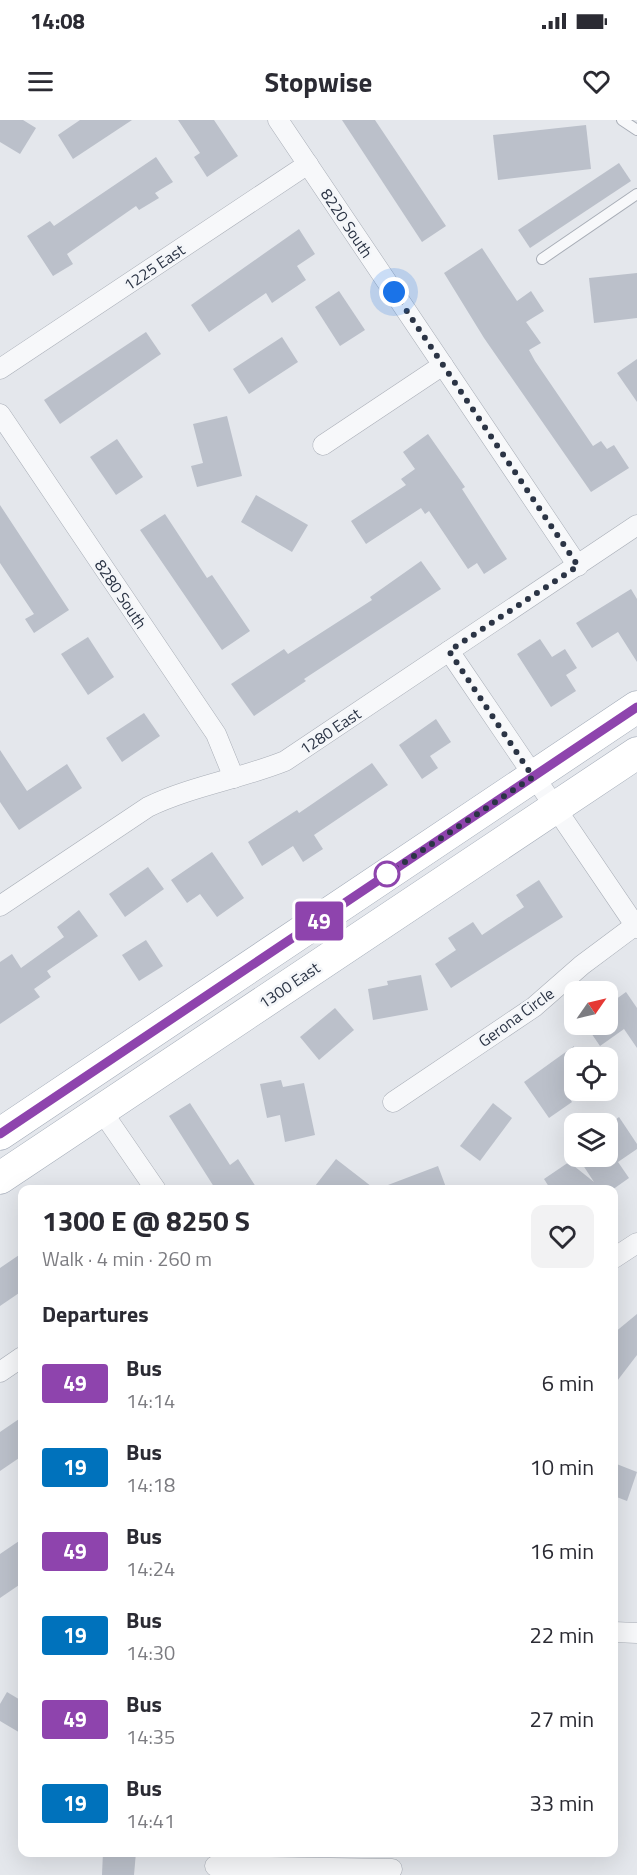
<!DOCTYPE html>
<html lang="en">
<head>
<meta charset="utf-8">
<style>
  :root { --surface:#fff; --page:#f2f2f3; --text:#2b2b33; --muted:#7c7c81 }
  body { margin:0; font-family:"Titillium Web",sans-serif; background:var(--page); color:var(--text); height:100vh; display:flex; flex-direction:column; font-size:22px; white-space:nowrap }
  * { box-sizing:border-box; margin:0 }
  p { font-size:20px; color:var(--muted) }
  .icon { flex:none; width:33px; height:33px; fill:none; stroke:currentColor; stroke-width:2; stroke-linecap:round; stroke-linejoin:round }
  .map { position:relative; flex:1; overflow:hidden }
  .panel { position:absolute; left:18px; top:1065px; width:600px; height:672px; display:flex; flex-direction:column; background:var(--surface); border-radius:12px; box-shadow:0 6px 24px #0002 }
  .panel>* { flex:none }
  .badge { padding:0 12px; border-radius:4px; font-size:21px; line-height:39px }
  .needle { width:39px; rotate:56deg }
  .buttons { position:absolute; left:564px; top:861px; display:grid; gap:12px }
  .buttons a { display:grid; place-items:center; width:54px; height:54px; border-radius:12px; background:var(--surface); box-shadow:0 6px 24px #0002; font-size:30px }
  .you { position:absolute; width:30px; height:30px; margin:-15px; border:4px solid #fff; border-radius:50%; background:#1a73e8; box-shadow:0 0 0 9px #1a73e833 }
  .map>.badge { position:absolute; translate:-50% -50%; box-shadow:0 0 0 3px #fff }
  h2 { padding:0 24px; font-size:22px; line-height:54px }
  .round { display:grid; place-items:center; flex:none; width:63px; height:63px; border-radius:12px; background:var(--page) }
  .overview { display:flex; align-items:center; justify-content:space-between; height:102px; padding:0 24px }
  h1 { font-size:28px; font-weight:700; line-height:45px }
  ul { padding:0; list-style:none }
  li { display:flex; align-items:center; gap:18px; height:84px; padding:0 24px }
  li div { flex:1 }
  li b { display:block; font-size:22px }
  li em { font-style:normal }
  li .badge { min-width:66px; font-weight:700; text-align:center }
  .status { display:flex; justify-content:space-between; align-items:center; height:42px; padding:0 30px; background:var(--surface); direction:ltr }
  .status svg { height:16px; fill:currentColor }
  header { display:flex; justify-content:space-between; align-items:center; height:78px; padding:0 24px; background:var(--surface); font-size:27px; font-weight:700 }
  .map>svg:first-child { display:block }
  .building { fill:#bbc0ca }
  .lines { fill:none; stroke-linecap:round; stroke-linejoin:round }
  .lane-casing { stroke:#a9aeb7; stroke-width:12 }
  .street-casing { stroke:#a9aeb7; stroke-width:21 }
  .primary-casing { stroke:#a3abb8; stroke-width:33 }
  .lane { stroke:#f7f8fa; stroke-width:10 }
  .street { stroke:#f7f8fa; stroke-width:20 }
  .primary { stroke:#fff; stroke-width:32 }
  .line-casing { stroke:#fff; stroke-width:14 }
  .line { stroke:#8e44ad; stroke-width:9 }
  .walk { stroke:#2b3445; stroke-width:6; stroke-dasharray:0 10.8 }
  .stop-dot { fill:#fff; stroke:#8e44ad; stroke-width:3 }
  .labels { text-anchor:middle; dominant-baseline:central; stroke-width:5; stroke-linejoin:round; paint-order:stroke }
  .street-label { font-size:16px; fill:#2b3445; stroke:#f4f6f9 }
</style>
</head>
<body>
<div class="status"><b>14:08</b><svg viewBox="0 0 49 12"><path d="M0 12V9h3v3zM5 12V6h3v6zM10 12V3h3v9zM15 12V0h3v12zM26 1h20v11H26zM47 4h2v5h-2z"/></svg></div>
<header><svg class="icon" aria-label="menu" viewBox="0 0 24 24"><path d="M4 6h16M4 12h16M4 18h16"/></svg>Stopwise<svg class="icon" aria-label="heart" viewBox="0 0 24 24"><path d="M12 20l-8-8c-3-5 5-10 8-4 3-6 11-1 8 4z"/></svg></header>
<div class="map">
<svg width="637" height="1755" viewBox="0 0 637 1755">
  <rect width="100%" height="100%" fill="#e4e7ec"/>
  <g class="building">
    <polygon points="0,0 23,0 36,8 20,34 0,22"/>
    <polygon points="80,0 132,0 73,39 58,15"/>
    <polygon points="178,0 214,0 238,36 207,57 194,37 200,33"/>
    <polygon points="342,0 375,0 446,106 422,122"/>
    <polygon points="586,5 591,49 498,60 493,15"/>
    <polygon points="156,37 173,62 155,73 159,78 139,90 136,86 67,134 73,144 53,156 27,116 50,101 54,106"/>
    <polygon points="619,43 631,61 530,128 518,110"/>
    <polygon points="299,109 315,134 297,146 306,160 272,183 266,173 209,212 191,185"/>
    <polygon points="482,128 517,181 531,171 544,191 526,202 541,223 529,230 535,241 593,326 601,321 607,329 614,325 629,348 591,372 484,218 444,153"/>
    <polygon points="637,153 637,198 594,203 589,158"/>
    <polygon points="339,171 365,210 340,226 315,187"/>
    <polygon points="146,212 161,234 60,304 44,280"/>
    <polygon points="282,217 298,242 249,274 233,249"/>
    <polygon points="637,239 637,282 617,253"/>
    <polygon points="227,296 242,356 197,367 191,346 203,343 193,304"/>
    <polygon points="428,314 465,367 462,369 507,439 484,454 477,443 468,449 429,391 425,394 421,388 366,424 351,401 406,365 401,359 415,349 403,332"/>
    <polygon points="117,319 143,357 116,375 90,337"/>
    <polygon points="256,375 308,405 292,432 241,402"/>
    <polygon points="0,385 69,490 34,513 25,499 34,494 0,443"/>
    <polygon points="165,394 207,458 212,455 250,511 222,530 140,410"/>
    <polygon points="421,441 441,469 304,559 306,561 254,596 231,564 284,529 288,534 372,480 370,477"/>
    <polygon points="631,469 637,479 637,542 618,512 592,528 576,503"/>
    <polygon points="88,517 114,557 88,575 61,534"/>
    <polygon points="540,519 552,537 565,529 577,548 566,555 576,571 551,587 517,534"/>
    <polygon points="144,593 160,616 122,642 106,618"/>
    <polygon points="436,599 451,622 430,636 438,648 422,659 399,625"/>
    <polygon points="0,630 27,671 67,644 82,668 19,710 0,682"/>
    <polygon points="372,643 388,665 314,715 323,729 303,742 293,726 262,746 248,722 297,690 299,693"/>
    <polygon points="212,732 244,778 217,797 200,774 187,783 171,760"/>
    <polygon points="148,747 164,769 125,797 109,774"/>
    <polygon points="539,760 563,797 451,868 435,844 456,830 448,818 473,802 482,815 524,787 516,775"/>
    <polygon points="79,790 98,816 47,851 51,857 34,869 40,877 0,904 0,842 12,834 21,848 64,817 57,807"/>
    <polygon points="146,820 163,846 139,861 122,835"/>
    <polygon points="421,855 428,890 373,900 368,869 388,865 387,861"/>
    <polygon points="626,872 637,888 637,928 624,909 600,926 585,904 608,904 608,885"/>
    <polygon points="335,888 354,910 319,940 300,917"/>
    <polygon points="574,926 574,963 564,970 572,982 549,998 524,962"/>
    <polygon points="281,960 283,967 304,963 315,1015 285,1022 280,995 267,998 260,964"/>
    <polygon points="190,983 230,1045 238,1039 258,1070 216,1070 169,996"/>
    <polygon points="493,983 512,998 480,1041 460,1026"/>
    <polygon points="619,997 637,1024 637,1029 618,1042 629,1058 612,1070 551,1070 544,1059 569,1042 594,1062 577,1036 608,1036 608,1005"/>
    <polygon points="336,1039 376,1070 312,1070"/>
    <polygon points="438,1046 447,1070 381,1070 380,1068"/>
    <polygon points="22,1133 22,1171 0,1186 0,1148"/>
    <polygon points="637,1194 637,1235 614,1265 614,1213"/>
    <polygon points="22,1297 22,1336 0,1351 0,1312"/>
    <polygon points="614,1343 637,1352 627,1381 614,1376"/>
    <polygon points="22,1419 22,1463 0,1478 0,1434"/>
    <polygon points="7,1572 22,1581 22,1614 0,1601 0,1584"/>
    <polygon points="103,1732 136,1732 134,1755 102,1755"/>
  </g>
  <g class="lines">
    <defs>
      <g id="lane">
        <polyline points="622,0 637,10"/>
        <polyline points="542,139 637,74"/>
      </g>
      <g id="street">
        <polyline points="278,0 578,446"/>
        <polyline points="0,249 308,44"/>
        <polyline points="0,294 216,614 234,658"/>
        <polyline points="323,325 443,245"/>
        <polyline points="449,531 637,808"/>
        <path d="M 0,786 L 148,687 C 192,666 240,659 285,641 L 637,405"/>
        <polyline points="393,982 534,887 582,845 637,804"/>
        <polyline points="101,990 156,1070"/>
        <polyline points="614,1138 637,1123"/>
        <polyline points="0,1252 22,1237"/>
        <polyline points="614,1512 637,1513"/>
        <polyline points="215,1746 392,1749"/>
      </g>
      <g id="primary">
        <polyline points="0,1014 637,587"/>
        <polyline points="0,1058 637,633"/>
      </g>
    </defs>
    <use href="#lane" class="lane-casing"/>
    <use href="#street" class="street-casing"/>
    <use href="#primary" class="primary-casing"/>
    <use href="#lane" class="lane"/>
    <use href="#street" class="street"/>
    <use href="#primary" class="primary"/>
  </g>
  <g class="lines">
    <defs>
      <polyline id="line" points="0,1014 637,587"/>
    </defs>
    <use href="#line" class="line-casing"/>
    <use href="#line" class="line"/>
    <polyline class="walk" points="387,754 533,657 449,531 578,446 394,172"/>
  </g>
  <circle class="stop-dot" cx="387" cy="754" r="12"/>
  <g class="labels">
    <g class="street-label">
      <text transform="translate(347 103) rotate(56)">8220 South</text>
      <text transform="translate(154 147) rotate(-34)">1225 East</text>
      <text transform="translate(121 474) rotate(56)">8280 South</text>
      <text transform="translate(330 611) rotate(-34)">1280 East</text>
      <text transform="translate(289 865) rotate(-34)">1300 East</text>
      <text transform="translate(516 897) rotate(-36)">Gerona Circle</text>
    </g>
  </g>
</svg>
<div class="buttons">
<a><svg class="needle" viewBox="-14 -14 28 28"><path d="M0-13l5 13h-10z" fill="#e53935"/><path d="M0 13l5-13h-10z" fill="#7c7c81"/></svg></a>
<a><svg class="icon" aria-label="locate" viewBox="0 0 24 24"><circle cx="12" cy="12" r="6"/><path d="M12 2v4M12 18v4M2 12h4M18 12h4"/></svg></a>
<a><svg class="icon" aria-label="layers" viewBox="0 0 24 24"><path d="M12 4l9 5-9 5-9-5zM3 14l9 5 9-5"/></svg></a>
</div>
<div class="you" style="left:394px;top:172px"></div>
<b class="badge" style="left:319px;top:801px;background:#8e44ad;color:#fff">49</b>
<section class="panel">
<div class="overview"><div><h1>1300 E @ 8250 S</h1><p>Walk · 4 min · 260 m</p></div><a class="round"><svg class="icon" aria-label="heart" viewBox="0 0 24 24"><path d="M12 20l-8-8c-3-5 5-10 8-4 3-6 11-1 8 4z"/></svg></a></div>
<h2>Departures</h2>
<ul>
<li><span class="badge" style="background:#8e44ad;color:#fff">49</span><div><b>Bus</b><p>14:14</p></div><em>6 min</em></li>
<li><span class="badge" style="background:#0072bc;color:#fff">19</span><div><b>Bus</b><p>14:18</p></div><em>10 min</em></li>
<li><span class="badge" style="background:#8e44ad;color:#fff">49</span><div><b>Bus</b><p>14:24</p></div><em>16 min</em></li>
<li><span class="badge" style="background:#0072bc;color:#fff">19</span><div><b>Bus</b><p>14:30</p></div><em>22 min</em></li>
<li><span class="badge" style="background:#8e44ad;color:#fff">49</span><div><b>Bus</b><p>14:35</p></div><em>27 min</em></li>
<li><span class="badge" style="background:#0072bc;color:#fff">19</span><div><b>Bus</b><p>14:41</p></div><em>33 min</em></li>
</ul>
</section>
</div>
</body>
</html>
